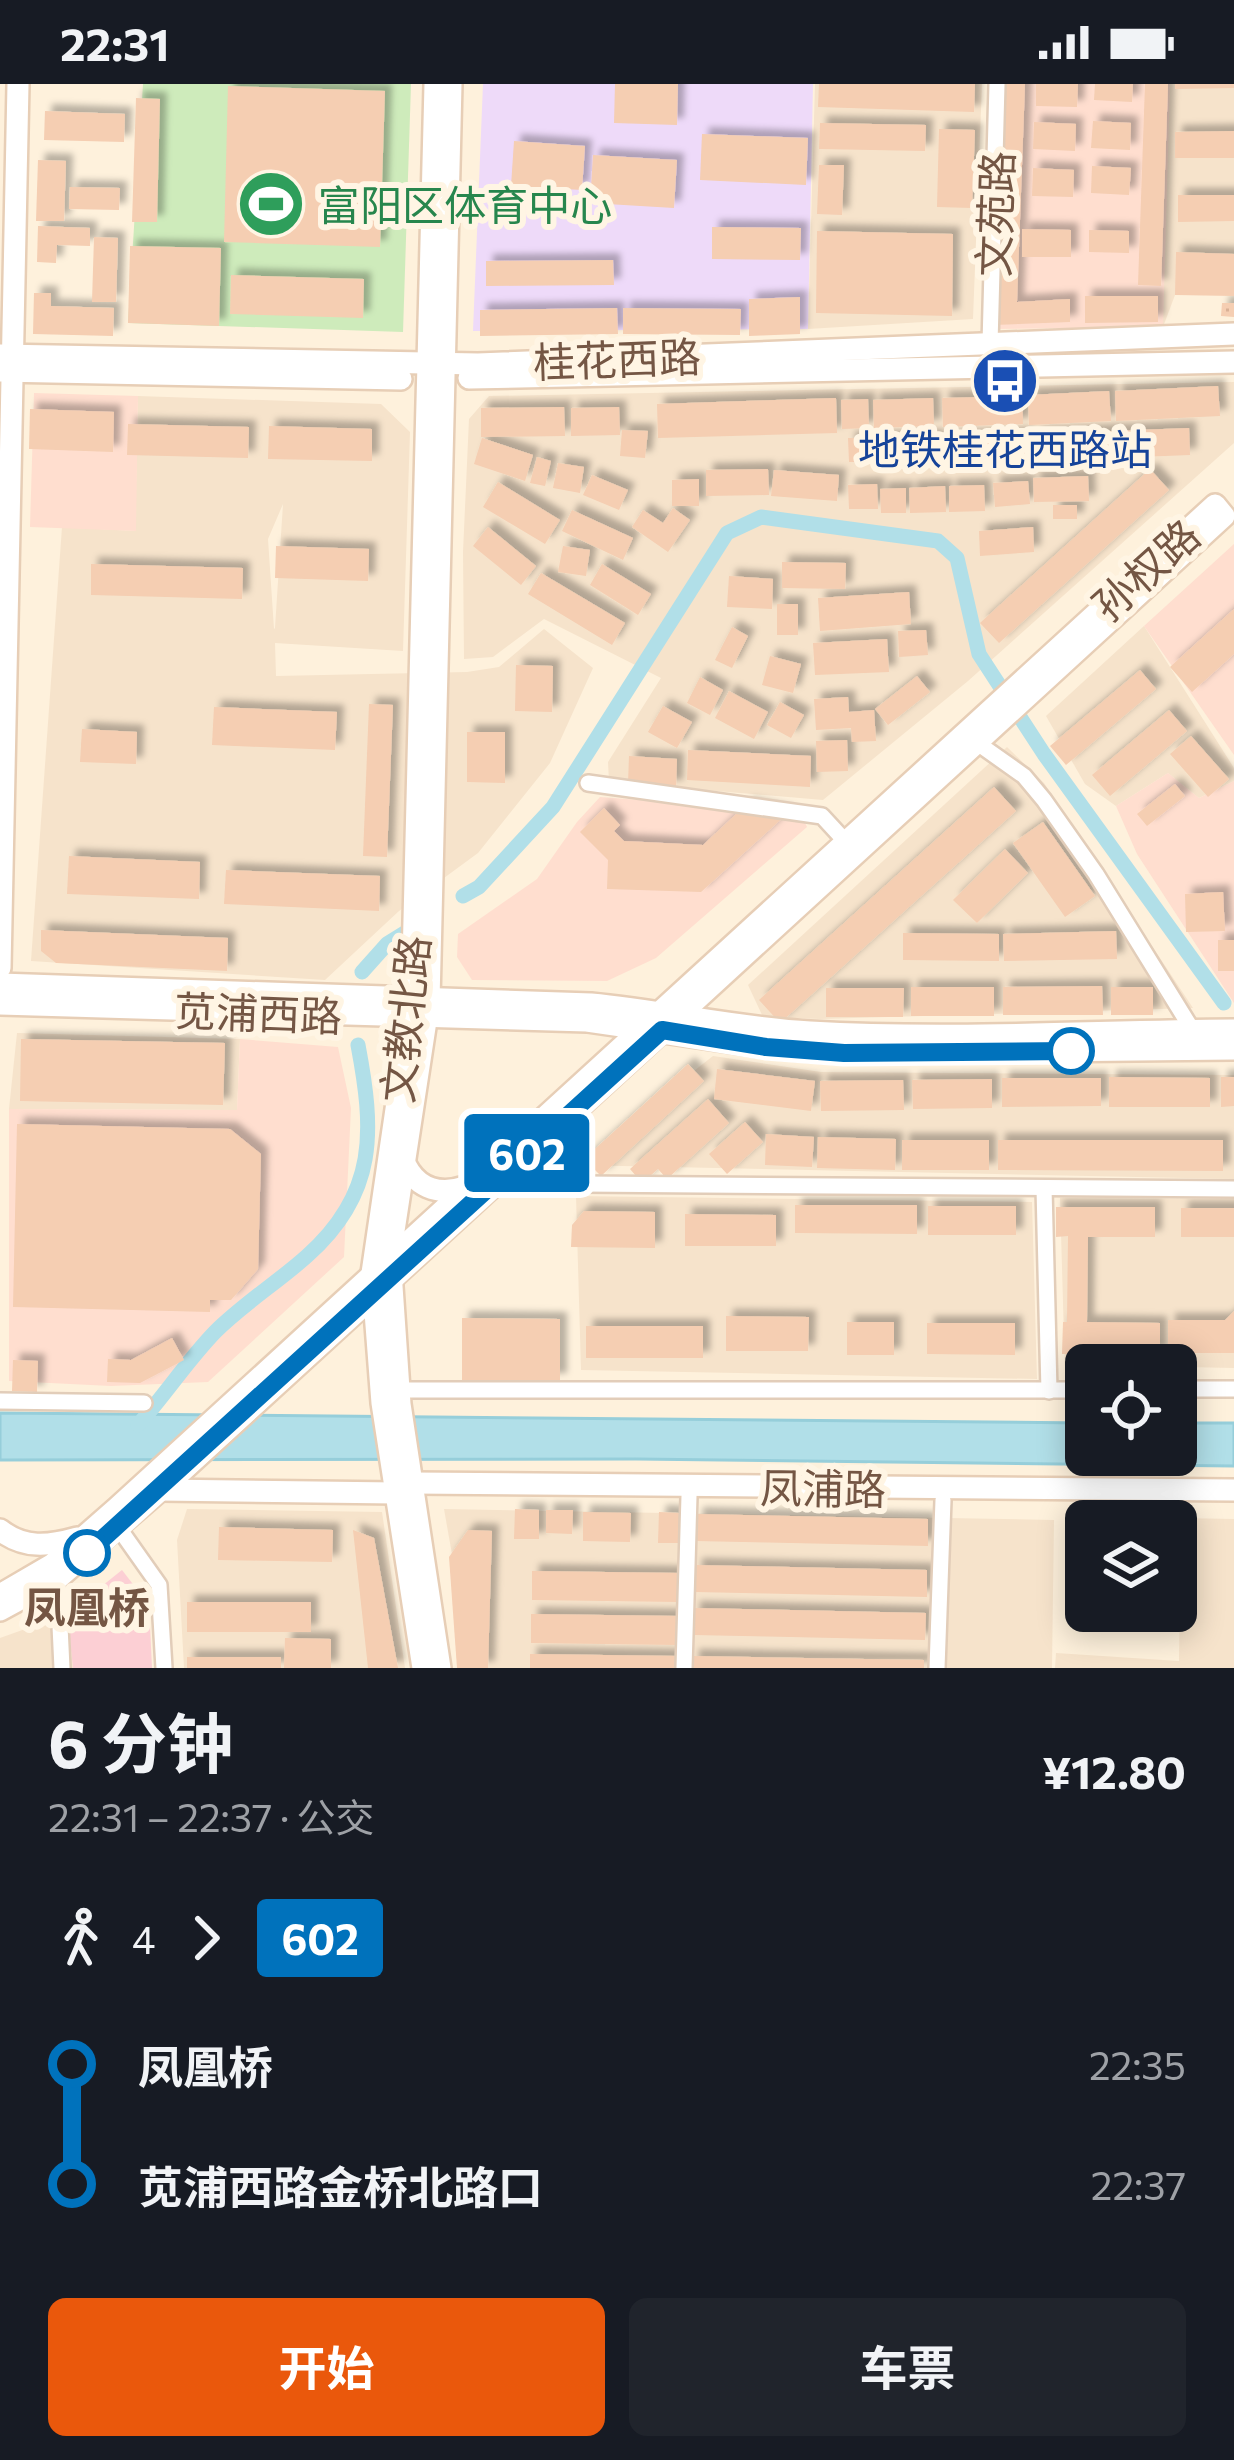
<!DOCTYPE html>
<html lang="zh">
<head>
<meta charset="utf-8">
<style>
  :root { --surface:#171b24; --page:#20242c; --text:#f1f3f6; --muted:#9ea1a6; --accent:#ea580c }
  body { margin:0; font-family:Commissioner,"Noto Sans SC",sans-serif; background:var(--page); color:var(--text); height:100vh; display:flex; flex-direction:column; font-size:45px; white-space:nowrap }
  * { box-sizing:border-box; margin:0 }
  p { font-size:39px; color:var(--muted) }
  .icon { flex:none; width:66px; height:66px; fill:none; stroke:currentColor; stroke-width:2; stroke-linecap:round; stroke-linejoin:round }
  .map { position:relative; height:1584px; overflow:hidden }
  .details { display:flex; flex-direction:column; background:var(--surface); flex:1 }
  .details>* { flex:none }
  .badge { padding:0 24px; border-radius:9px; font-size:42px; line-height:78px }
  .tools { position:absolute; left:1065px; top:1260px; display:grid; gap:24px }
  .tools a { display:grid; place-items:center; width:132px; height:132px; border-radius:18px; background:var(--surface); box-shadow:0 6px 30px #0003; font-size:60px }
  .map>.badge { position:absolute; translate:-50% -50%; box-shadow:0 0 0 6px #fff }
  .legs { display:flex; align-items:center; gap:18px; height:132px; padding:0 48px; font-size:39px }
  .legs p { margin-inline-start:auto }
  .overview { display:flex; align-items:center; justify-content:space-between; height:204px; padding:0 48px }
  h1 { font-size:66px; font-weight:700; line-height:90px }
  .action { display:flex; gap:24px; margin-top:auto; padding:24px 48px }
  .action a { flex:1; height:138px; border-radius:18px; background:var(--accent); color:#fff; font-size:48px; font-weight:700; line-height:138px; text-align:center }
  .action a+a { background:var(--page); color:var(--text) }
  ul { padding:0 48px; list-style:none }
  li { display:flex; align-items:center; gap:42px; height:120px; font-size:45px }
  li i { display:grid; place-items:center; width:18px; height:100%; margin:0 15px; background:currentColor }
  li i::after { content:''; width:30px; height:30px; margin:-15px; border:9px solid; border-radius:50%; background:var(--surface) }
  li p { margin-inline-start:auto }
  li:first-child i { background:linear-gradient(#0000 50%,currentColor 0) }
  li:last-child i { background:linear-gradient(currentColor 50%,#0000 0) }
  .status { display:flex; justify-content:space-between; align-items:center; height:84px; padding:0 60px; background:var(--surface); direction:ltr }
  .status svg { height:33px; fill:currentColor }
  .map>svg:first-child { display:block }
  .residential { fill:#f6e3cb; fill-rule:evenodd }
  .commercial { fill:#ffdecf }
  .education { fill:#eedaf9 }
  .medical { fill:#fccfd4 }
  .green { fill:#ceebbb }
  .water { fill:#b1dfe8; stroke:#96ceda; stroke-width:3 }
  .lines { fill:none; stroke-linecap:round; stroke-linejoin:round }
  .canal { stroke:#b1dfe8; stroke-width:15 }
  .building { fill:#f5ceb2; filter:url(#shadow) }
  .street-casing { stroke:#e2cdb9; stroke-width:20 }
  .secondary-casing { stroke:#e7ceb6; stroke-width:26 }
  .path { stroke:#d9b196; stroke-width:3; stroke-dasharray:3 9; stroke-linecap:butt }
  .street { stroke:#fff; stroke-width:15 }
  .secondary { stroke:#fff; stroke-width:21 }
  .line-1-casing { stroke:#fff; stroke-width:27 }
  .line-1 { stroke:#0072bc; stroke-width:18 }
  .stop-1-dot { fill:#fff; stroke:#0072bc; stroke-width:6 }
  .labels { text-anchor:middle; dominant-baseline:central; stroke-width:12; stroke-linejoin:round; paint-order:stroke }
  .leisure-label { font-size:42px; fill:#27864d; stroke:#fff5e4; text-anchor:start }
  .street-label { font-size:42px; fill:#745644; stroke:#fff5e4 }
  .transit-label { font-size:42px; fill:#164399; stroke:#fff5e4 }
  .stop-label { font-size:42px; font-weight:bold; fill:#745644; stroke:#fff5e4 }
</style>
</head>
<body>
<div class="status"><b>22:31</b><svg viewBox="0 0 49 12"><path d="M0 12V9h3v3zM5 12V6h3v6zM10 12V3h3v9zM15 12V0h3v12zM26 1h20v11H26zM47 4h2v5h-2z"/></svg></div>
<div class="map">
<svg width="1234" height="1584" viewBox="0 0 1234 1584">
  <defs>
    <filter id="shadow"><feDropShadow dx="7" dy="-7" stdDeviation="3" flood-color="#0004"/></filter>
  </defs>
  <rect width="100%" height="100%" fill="#fef1dc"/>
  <g class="residential">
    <polygon points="815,0 982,0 973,235 808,245"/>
    <polygon points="1009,0 1234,0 1234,204 1175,211 1163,243 1001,244"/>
    <polygon points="1234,298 1234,359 968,597 823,716 609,698 608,678 661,594 544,535 493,573 464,575 463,468 469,335 489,312"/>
    <path d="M 138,312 L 381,320 L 410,348 L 403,567 L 275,559 L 276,592 L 467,588 L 499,583 L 544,545 L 593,584 L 550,679 L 478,769 L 399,827 L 325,896 L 31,877 L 62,443 L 135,447 ZM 283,420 L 275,544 L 274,545 L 268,455 Z"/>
    <polygon points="1144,542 1234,684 1234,697 1199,714 1168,689 1116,722 1085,700 1046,632"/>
    <polygon points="1007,663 1044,699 1193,924 820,935 763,933 748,901"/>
    <polygon points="17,949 240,955 237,1026 9,1025"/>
    <polygon points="713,972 821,988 1234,991 1234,1095 574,1081"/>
    <polygon points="576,1112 1032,1118 1037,1295 581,1286"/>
    <polygon points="1060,1114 1234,1115 1234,1284 1086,1281 1086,1288 1065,1288"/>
    <polygon points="187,1425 382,1428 405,1584 184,1584 177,1456"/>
    <polygon points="444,1425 1054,1436 1052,1584 472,1584"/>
    <polygon points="1181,1434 1234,1435 1234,1584 1055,1584 1056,1569 1179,1577"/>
    <polygon points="67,1530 73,1584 0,1584 0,1554"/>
  </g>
  <g class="commercial">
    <polygon points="999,0 1170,0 1163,243 992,245"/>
    <polygon points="34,309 138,312 136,447 30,443"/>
    <polygon points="1234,460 1234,671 1144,542"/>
    <polygon points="1168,689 1199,714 1234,697 1234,919 1137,770 1116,722"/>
    <polygon points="600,713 800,728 807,743 656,874 607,897 472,896 457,873 458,850 537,795 577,738"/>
    <polygon points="240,955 338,963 351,1024 344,1173 208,1298 111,1302 9,1297 9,1025 237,1026"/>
  </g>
  <polygon class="education" points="483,0 813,0 808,245 473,247"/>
  <polygon class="medical" points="122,1486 149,1521 152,1584 73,1584 67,1530"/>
  <polygon class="green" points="143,0 411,0 403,248 128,239"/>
  <polygon class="water" points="0,1329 1086,1339 1086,1371 1176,1371 1176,1339 1234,1339 1234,1382 636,1375 0,1376"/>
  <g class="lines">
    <g class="canal">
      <polyline points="463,812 479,803 553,723 727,449 761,433 938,457 957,474 979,570 1044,670 1224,919"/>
      <polyline points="362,888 387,860 408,847"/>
      <path d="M 138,1341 C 165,1311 187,1277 215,1248 C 243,1220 278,1198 307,1172 C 378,1109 374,1046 358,961"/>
    </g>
  </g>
  <g class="building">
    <polygon points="615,0 678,0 677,41 614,39"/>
    <polygon points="819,0 975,0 974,28 818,23"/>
    <polygon points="1002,0 1025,0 1017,218 1070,215 1070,238 993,241"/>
    <polygon points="1036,0 1078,0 1077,23 1036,22"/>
    <polygon points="1095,0 1133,0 1132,18 1094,16"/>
    <polygon points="1145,0 1168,0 1161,202 1138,201"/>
    <polygon points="1175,0 1234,0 1234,4 1175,5"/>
    <polygon points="228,2 385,7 380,163 224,158"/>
    <polygon points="136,14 160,15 157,138 132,138"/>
    <polygon points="45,27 125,30 124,58 44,56"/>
    <polygon points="1093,37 1131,39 1130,66 1091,64"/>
    <polygon points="1034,38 1076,40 1075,67 1033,65"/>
    <polygon points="820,39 926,41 925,67 819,65"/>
    <polygon points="939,45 975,46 972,124 937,123"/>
    <polygon points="1234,47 1234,74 1175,74 1175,48"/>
    <polygon points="702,50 808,54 806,101 700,96"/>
    <polygon points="514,57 585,62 582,106 511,102"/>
    <polygon points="593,71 677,76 674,124 590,119"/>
    <polygon points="38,76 66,77 64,137 36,137"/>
    <polygon points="819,81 844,81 842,131 817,130"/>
    <polygon points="1092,82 1131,84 1129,111 1091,109"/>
    <polygon points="1033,84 1074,86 1073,113 1032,112"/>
    <polygon points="70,103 120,104 119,126 69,125"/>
    <polygon points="1178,111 1234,111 1234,137 1178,138"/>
    <polygon points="38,142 90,144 90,162 57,161 56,179 37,178"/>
    <polygon points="712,143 801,144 800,176 712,175"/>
    <polygon points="1022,145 1071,146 1071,173 1022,173"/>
    <polygon points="1089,146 1129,147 1129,169 1089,168"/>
    <polygon points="817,147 953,150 952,232 816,229"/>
    <polygon points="94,153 118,154 116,218 92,218"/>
    <polygon points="130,162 221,164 219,242 128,239"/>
    <polygon points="1176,168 1234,170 1234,212 1175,211"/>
    <polygon points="613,176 614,201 486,202 486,177"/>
    <polygon points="231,191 364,195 363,234 230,230"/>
    <polygon points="34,209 51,209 51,222 114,224 113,252 33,250"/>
    <polygon points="1085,212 1158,212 1158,238 1085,239"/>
    <polygon points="800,213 800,250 749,252 749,215"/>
    <polygon points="1222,219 1234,219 1234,233 1221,232"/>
    <polygon points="617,224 618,250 480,252 480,226"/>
    <polygon points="623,224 741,225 740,251 623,250"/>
    <polygon points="1218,302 1220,332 1116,337 1115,307"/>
    <polygon points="1109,307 1111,337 1029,341 1028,311"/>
    <polygon points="1022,312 1023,340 943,343 942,314"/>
    <polygon points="836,314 837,349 658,354 657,320"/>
    <polygon points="933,314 934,342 874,344 873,316"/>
    <polygon points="868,315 869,344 842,345 841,316"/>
    <polygon points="564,323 565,352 481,353 481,324"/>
    <polygon points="619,323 620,351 571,352 571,324"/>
    <polygon points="30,325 114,328 113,368 29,365"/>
    <polygon points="128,340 249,343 248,374 127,371"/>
    <polygon points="269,342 372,345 372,377 268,375"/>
    <polygon points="1189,344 1190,371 1035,377 1034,350"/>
    <polygon points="622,346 648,347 645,374 620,372"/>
    <polygon points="1027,350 1028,374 949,377 949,353"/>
    <polygon points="938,352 939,377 882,379 881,354"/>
    <polygon points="482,354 533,371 525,397 474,380"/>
    <polygon points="848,354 871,354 872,378 849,378"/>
    <polygon points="537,373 551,377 545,402 530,399"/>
    <polygon points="558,379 584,383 580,409 553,404"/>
    <polygon points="768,385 769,411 706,412 706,386"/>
    <polygon points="1150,385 1169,406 999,559 980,539"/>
    <polygon points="774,386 839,391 837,417 771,412"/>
    <polygon points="592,391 628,406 619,426 583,411"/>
    <polygon points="1088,392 1089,417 1034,418 1033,394"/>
    <polygon points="699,395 699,422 672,422 672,396"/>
    <polygon points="1028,397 1030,420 995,423 993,399"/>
    <polygon points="498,398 560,436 545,460 483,423"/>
    <polygon points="877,400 878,425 849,425 848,401"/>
    <polygon points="984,401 985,427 949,428 949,402"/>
    <polygon points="945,402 946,428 910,429 909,404"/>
    <polygon points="906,404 906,429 881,429 880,405"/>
    <rect x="1053" y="421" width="24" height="14"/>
    <polygon points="673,424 690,436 668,468 632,443 643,426 663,439"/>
    <polygon points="572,426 633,454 623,476 562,447"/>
    <polygon points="488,443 536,482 521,501 473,462"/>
    <polygon points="1033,443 1034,468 980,472 979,447"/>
    <polygon points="276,462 369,465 368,497 275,494"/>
    <polygon points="563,462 590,466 586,492 558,488"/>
    <polygon points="782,478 846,479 845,505 782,504"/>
    <polygon points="91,480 243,484 242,515 91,511"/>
    <polygon points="602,480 651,510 638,531 590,501"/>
    <polygon points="541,489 625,539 612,561 528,510"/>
    <polygon points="729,492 773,495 772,525 727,523"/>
    <polygon points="909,508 911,540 820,547 818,514"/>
    <rect x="777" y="520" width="21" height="31"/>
    <polygon points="1234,525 1234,570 1192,608 1170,583"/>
    <polygon points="732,543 748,552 732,584 715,576"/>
    <polygon points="926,546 928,571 899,573 898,547"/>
    <polygon points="887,555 889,588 815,591 813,559"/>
    <polygon points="770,572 801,580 793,609 762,601"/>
    <polygon points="516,581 553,582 552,628 515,627"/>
    <polygon points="1140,586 1156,605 1066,681 1050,662"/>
    <polygon points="917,592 930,608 888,641 875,625"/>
    <polygon points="700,593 723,606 710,631 687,619"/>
    <polygon points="729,607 768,628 754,655 715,634"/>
    <polygon points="848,613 849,628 874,626 876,657 852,658 851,644 816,646 814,615"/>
    <polygon points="780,618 804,631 791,654 767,641"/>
    <polygon points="369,620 393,621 387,773 363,772"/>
    <polygon points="663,622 692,638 677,664 648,648"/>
    <polygon points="214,623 337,628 335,666 212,661"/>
    <polygon points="1169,626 1187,647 1110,712 1092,691"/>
    <polygon points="82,645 137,648 136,680 80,678"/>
    <polygon points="467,648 505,648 505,699 467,698"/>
    <polygon points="1191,652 1229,695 1208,713 1170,670"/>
    <polygon points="847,656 848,687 817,688 816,657"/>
    <polygon points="688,666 811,672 810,703 687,696"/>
    <polygon points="629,672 677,675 676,703 628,700"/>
    <polygon points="1175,700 1185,712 1147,742 1137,730"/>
    <polygon points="994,703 1016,727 780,939 759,916"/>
    <polygon points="747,720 788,729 701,808 607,805 608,776 580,748 604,724 620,741 614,747 624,757 703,761"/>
    <polygon points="1043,738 1095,812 1065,833 1013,759"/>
    <polygon points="1005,765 1028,789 977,839 953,816"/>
    <polygon points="69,772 200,778 199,815 67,810"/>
    <polygon points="226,786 380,792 379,827 224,820"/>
    <polygon points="1223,808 1225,847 1186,848 1185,810"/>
    <polygon points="41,846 228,854 227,887 56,879 41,867"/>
    <polygon points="1116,847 1117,875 1004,877 1003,850"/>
    <polygon points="903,849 999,850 999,877 903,876"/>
    <rect x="1218" y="856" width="16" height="31"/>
    <polygon points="1102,902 1103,931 1003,931 1003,903"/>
    <rect x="911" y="903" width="83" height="29"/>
    <rect x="1111" y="903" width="42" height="28"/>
    <polygon points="826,904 904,904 903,933 826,933"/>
    <polygon points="21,955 225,959 223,1021 20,1017"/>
    <polygon points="688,980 704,997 601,1092 584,1075"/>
    <polygon points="717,985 815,997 811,1027 714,1015"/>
    <polygon points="1109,993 1210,994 1210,1023 1109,1023"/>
    <polygon points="1221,993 1234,993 1234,1022 1221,1023"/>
    <polygon points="1002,994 1101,994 1101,1022 1002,1023"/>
    <polygon points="992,995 992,1024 913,1025 912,996"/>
    <polygon points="903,996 904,1026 821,1027 820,997"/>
    <polygon points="708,1015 729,1039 667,1095 658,1085 642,1099 630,1085"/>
    <polygon points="745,1038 763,1058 727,1090 709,1070"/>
    <polygon points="17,1040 230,1045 261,1070 258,1185 231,1216 210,1216 210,1228 13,1223"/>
    <polygon points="766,1050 814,1053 812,1083 765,1081"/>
    <polygon points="818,1053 896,1055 895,1086 817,1084"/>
    <rect x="902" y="1056" width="87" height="30"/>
    <polygon points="998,1056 1223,1056 1223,1087 998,1086"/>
    <polygon points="795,1121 917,1121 917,1150 795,1149"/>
    <rect x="928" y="1122" width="88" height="29"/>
    <polygon points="1056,1123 1155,1123 1155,1153 1088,1153 1087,1238 1160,1239 1160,1271 1062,1270 1063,1238 1067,1238 1068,1152 1056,1153"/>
    <rect x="1181" y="1124" width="53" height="29"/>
    <polygon points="584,1127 655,1128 655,1164 571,1163 572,1141"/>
    <polygon points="685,1130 776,1131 776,1162 685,1162"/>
    <polygon points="1234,1227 1234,1269 1168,1269 1168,1236 1225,1236"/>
    <polygon points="726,1232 809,1233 808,1267 726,1267"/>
    <polygon points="462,1234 560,1235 560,1296 462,1296"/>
    <rect x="847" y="1238" width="47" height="33"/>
    <polygon points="927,1239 1015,1239 1015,1271 927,1270"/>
    <rect x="586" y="1242" width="117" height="32"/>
    <polygon points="172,1254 184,1276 140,1299 107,1298 108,1275 131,1276"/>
    <polygon points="13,1276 38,1277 37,1308 12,1307"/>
    <polygon points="515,1425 539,1426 539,1455 514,1455"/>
    <polygon points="546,1426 573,1426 572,1450 546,1449"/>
    <polygon points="583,1428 631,1429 630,1458 583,1457"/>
    <polygon points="659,1428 679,1429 678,1459 658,1459"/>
    <polygon points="696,1430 928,1435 928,1462 695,1457"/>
    <polygon points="219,1443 333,1446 332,1478 218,1476"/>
    <polygon points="353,1446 374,1454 398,1584 368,1584"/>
    <polygon points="468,1446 492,1447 488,1584 457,1584 449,1473"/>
    <polygon points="695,1481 927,1486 927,1513 695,1508"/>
    <polygon points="532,1487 679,1489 678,1518 532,1516"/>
    <rect x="187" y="1518" width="124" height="30"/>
    <polygon points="693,1524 926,1529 925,1556 693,1551"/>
    <polygon points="1092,1527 1163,1527 1162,1537 1092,1536"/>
    <polygon points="531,1530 678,1532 677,1561 531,1559"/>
    <polygon points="285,1554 331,1555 331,1584 284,1584"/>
    <polygon points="530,1570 677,1572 677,1584 530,1584"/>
    <polygon points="692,1572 924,1576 924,1584 692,1584"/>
    <rect x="187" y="1573" width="94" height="11"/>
  </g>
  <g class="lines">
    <defs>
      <g id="street">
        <polyline points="990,260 997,0"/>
        <polyline points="976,658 1024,692 1044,716 1096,790 1193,947"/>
        <polyline points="588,699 822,732 846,758"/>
        <polyline points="582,1100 1234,1105"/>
        <polyline points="1044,1104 1049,1307"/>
        <polyline points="1176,1305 1234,1305"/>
        <polyline points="399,1306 1086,1306"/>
        <polyline points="0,1317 144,1319"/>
        <polyline points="118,1443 159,1501 164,1584"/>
        <polyline points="46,1501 60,1542 62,1584"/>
        <polyline points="684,1584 689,1412"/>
        <polyline points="937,1584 943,1416"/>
      </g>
      <g id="secondary">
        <polyline points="0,271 478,280 1234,250"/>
        <polyline points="0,287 401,295"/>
        <polyline points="469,294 1234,278"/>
        <polyline points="0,884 18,0"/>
        <path d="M 0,900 L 591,920 C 664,927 737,944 810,948 C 951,956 1093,947 1234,946"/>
        <polyline points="0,920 587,937 766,963 844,969 1234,965"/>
        <path d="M 403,1075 C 414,1103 437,1112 465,1103"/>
        <polyline points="412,1399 1234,1406"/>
        <polyline points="160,1406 396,1409"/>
        <path d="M 0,1446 C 24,1465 49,1462 77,1454"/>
        <polyline points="0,1511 53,1480 117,1424 1215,421 1224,432 181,1388 57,1495 0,1526"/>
        <polyline points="423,1584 382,1319 372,1189 412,916 435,0"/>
        <polyline points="440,1584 400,1320 390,1173 429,917 451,0"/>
      </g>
    </defs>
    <use href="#street" class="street-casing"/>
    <use href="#secondary" class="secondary-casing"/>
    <polyline class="path" points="1226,226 1234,226"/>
    <use href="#street" class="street"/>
    <use href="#secondary" class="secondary"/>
  </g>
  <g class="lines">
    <defs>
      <polyline id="line-1" points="87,1469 662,946 766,963 844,969 1071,967"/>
    </defs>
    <use href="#line-1" class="line-1-casing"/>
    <use href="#line-1" class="line-1"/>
  </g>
  <defs>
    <symbol id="stadium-disc" viewBox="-11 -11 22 22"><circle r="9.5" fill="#2e9e5b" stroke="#fff5e4"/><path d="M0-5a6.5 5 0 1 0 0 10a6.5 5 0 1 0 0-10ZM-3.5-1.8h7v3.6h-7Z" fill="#fff"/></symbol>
    <symbol id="bus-disc" viewBox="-11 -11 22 22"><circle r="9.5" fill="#1a4fb4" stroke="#fff5e4"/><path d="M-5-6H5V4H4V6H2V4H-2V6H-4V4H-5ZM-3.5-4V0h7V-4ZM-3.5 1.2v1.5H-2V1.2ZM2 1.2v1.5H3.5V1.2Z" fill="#fff"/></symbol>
  </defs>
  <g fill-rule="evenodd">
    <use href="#stadium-disc" x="233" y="82" width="76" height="76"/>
    <use href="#bus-disc" x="967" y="259" width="76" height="76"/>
  </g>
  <g class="stop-1-dot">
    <circle cx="1071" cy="967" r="21"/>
    <circle cx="87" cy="1469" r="21"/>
  </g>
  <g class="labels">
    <g class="leisure-label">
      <text x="318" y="120">富阳区体育中心</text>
    </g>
    <g class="street-label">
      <text transform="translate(994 130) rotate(-88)">文苑路</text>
      <text transform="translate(617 274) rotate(-2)">桂花西路</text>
      <text transform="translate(1145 485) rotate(-42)">孙权路</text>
      <text transform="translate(258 928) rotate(2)">苋浦西路</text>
      <text transform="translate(404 935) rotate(-84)">文教北路</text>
      <text transform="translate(823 1403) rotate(1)">凤浦路</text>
    </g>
    <g class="transit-label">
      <text x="1005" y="364">地铁桂花西路站</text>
    </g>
    <g class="stop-label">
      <text x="87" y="1522">凤凰桥</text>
    </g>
  </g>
</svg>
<div class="tools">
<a><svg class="icon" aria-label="locate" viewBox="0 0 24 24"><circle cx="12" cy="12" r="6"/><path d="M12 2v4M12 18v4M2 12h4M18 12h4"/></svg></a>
<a><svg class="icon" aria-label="layers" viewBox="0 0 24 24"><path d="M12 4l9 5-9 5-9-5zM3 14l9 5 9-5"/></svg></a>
</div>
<b class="badge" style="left:527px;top:1069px;background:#0072bc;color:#fff">602</b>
</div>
<section class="details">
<div class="overview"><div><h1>6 分钟</h1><p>22:31 – 22:37 · 公交</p></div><b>¥12.80</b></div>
<div class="legs"><svg class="icon" aria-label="walk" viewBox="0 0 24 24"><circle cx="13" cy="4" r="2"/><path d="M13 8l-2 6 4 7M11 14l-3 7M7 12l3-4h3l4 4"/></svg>4<svg class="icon" aria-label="forward" viewBox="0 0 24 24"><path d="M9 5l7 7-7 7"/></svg><b class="badge" style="background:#0072bc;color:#fff">602</b></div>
<ul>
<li><i style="color:#0072bc"></i><b>凤凰桥</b><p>22:35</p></li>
<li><i style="color:#0072bc"></i><b>苋浦西路金桥北路口</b><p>22:37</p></li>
</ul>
<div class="action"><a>开始</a><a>车票</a></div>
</section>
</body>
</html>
